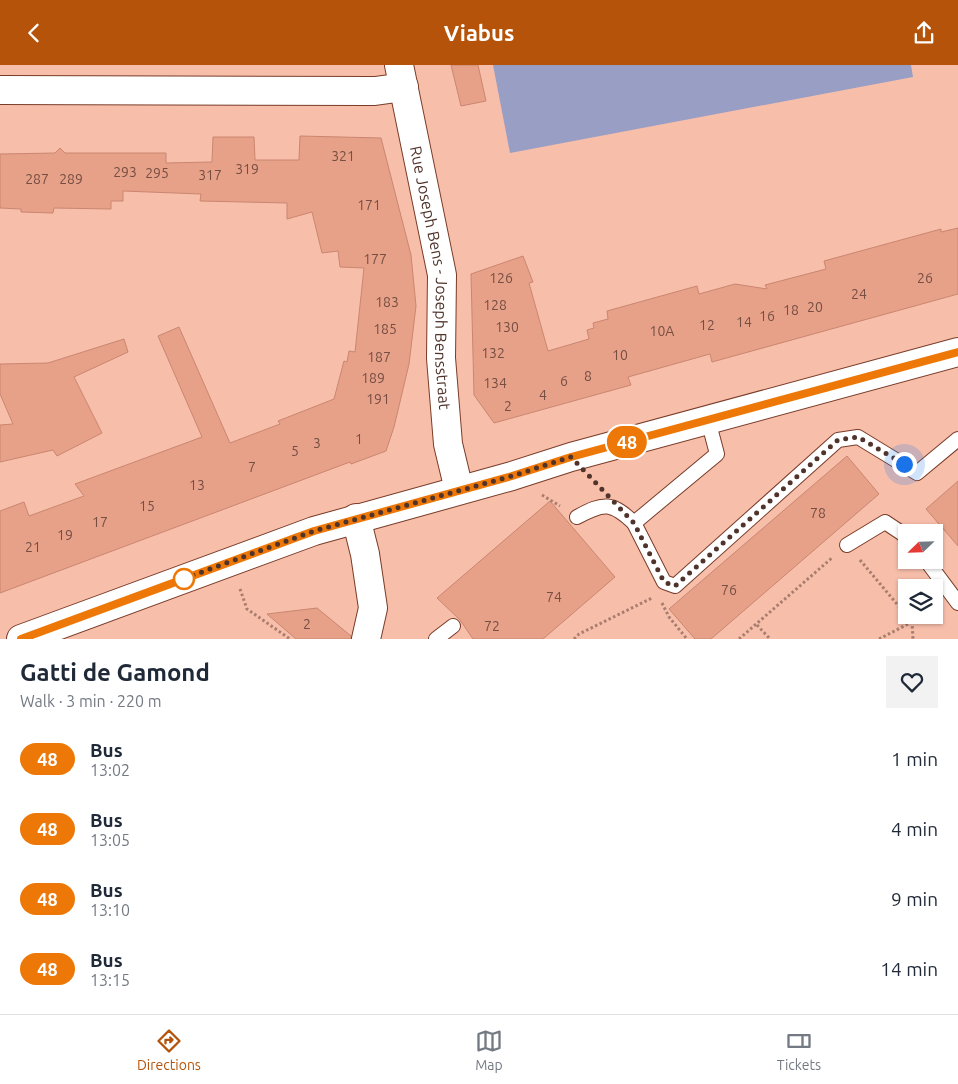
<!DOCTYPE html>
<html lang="en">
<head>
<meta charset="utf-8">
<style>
  :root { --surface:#fff; --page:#f2f2f3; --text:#1f2937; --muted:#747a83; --line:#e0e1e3; --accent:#b45309 }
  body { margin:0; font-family:Ubuntu,sans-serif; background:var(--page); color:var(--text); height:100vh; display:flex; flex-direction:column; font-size:19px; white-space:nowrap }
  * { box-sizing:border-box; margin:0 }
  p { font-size:16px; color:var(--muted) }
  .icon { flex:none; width:28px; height:28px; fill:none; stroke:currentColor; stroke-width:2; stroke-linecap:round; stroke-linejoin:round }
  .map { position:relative; height:574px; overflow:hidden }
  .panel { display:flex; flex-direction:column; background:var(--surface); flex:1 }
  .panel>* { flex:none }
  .badge { padding:0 10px; border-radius:16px; font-size:18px; line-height:32px }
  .needle { width:32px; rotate:247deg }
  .buttons { position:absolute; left:898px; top:459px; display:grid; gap:10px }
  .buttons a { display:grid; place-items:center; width:45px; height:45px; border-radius:0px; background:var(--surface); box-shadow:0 1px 4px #0004; font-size:25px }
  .you { position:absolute; width:25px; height:25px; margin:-12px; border:4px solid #fff; border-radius:50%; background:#1a73e8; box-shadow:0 0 0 8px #1a73e833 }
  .map>.badge { position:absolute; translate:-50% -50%; box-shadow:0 0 0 2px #fff }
  .round { display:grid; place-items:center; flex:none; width:52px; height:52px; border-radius:0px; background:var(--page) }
  .overview { display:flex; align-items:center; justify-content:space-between; height:85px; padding:0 20px }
  h1 { font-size:24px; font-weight:700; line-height:38px }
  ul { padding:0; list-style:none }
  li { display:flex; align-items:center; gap:15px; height:70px; padding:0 20px }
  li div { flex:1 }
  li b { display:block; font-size:19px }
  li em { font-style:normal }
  li .badge { min-width:55px; font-weight:700; text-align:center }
  header { display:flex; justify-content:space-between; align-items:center; height:65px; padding:0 20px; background:var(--accent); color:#fff; font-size:22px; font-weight:700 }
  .tabs { display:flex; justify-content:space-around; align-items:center; height:70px; border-top:1px solid var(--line); background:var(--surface); font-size:14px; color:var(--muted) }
  .tabs a { display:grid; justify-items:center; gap:2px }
  .tabs .selected { color:var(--accent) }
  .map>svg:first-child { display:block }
  .green { fill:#999ec5 }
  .building { fill:#e7a189; stroke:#ca8670 }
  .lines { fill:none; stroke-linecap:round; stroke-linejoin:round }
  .lane-casing { stroke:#793c28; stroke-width:16 }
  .street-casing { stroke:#793c28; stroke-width:30 }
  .path { stroke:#a97d6e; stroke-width:3; stroke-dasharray:2.5 2.5; stroke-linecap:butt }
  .lane { stroke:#fff; stroke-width:14 }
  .street { stroke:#fff; stroke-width:28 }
  .line-casing { stroke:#fff; stroke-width:11 }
  .line { stroke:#ed7807; stroke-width:8 }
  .walk { stroke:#50332a; stroke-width:5; stroke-dasharray:0 9 }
  .stop-dot { fill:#fff; stroke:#ed7807; stroke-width:2.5 }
  .labels { text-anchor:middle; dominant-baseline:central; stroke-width:4; stroke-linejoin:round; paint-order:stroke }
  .number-label { font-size:14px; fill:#764e42 }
  .street-label { font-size:16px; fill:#50332a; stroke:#f7beaa }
</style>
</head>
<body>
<header><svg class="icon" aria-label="back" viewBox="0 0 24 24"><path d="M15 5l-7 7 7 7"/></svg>Viabus<svg class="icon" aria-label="share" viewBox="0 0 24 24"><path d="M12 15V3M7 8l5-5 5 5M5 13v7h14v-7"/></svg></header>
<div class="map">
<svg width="958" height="574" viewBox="0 0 958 574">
  <rect width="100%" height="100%" fill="#f7beaa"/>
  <polygon class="green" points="493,0 911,0 913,12 510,88"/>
  <g class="building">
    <polygon points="451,0 478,0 486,36 461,41"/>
    <polygon points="300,71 381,73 411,190 416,241 409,299 394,362 386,386 351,399 350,397 0,528 0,446 24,437 29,451 84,431 75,419 202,372 158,271 179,262 230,378 280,359 278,356 334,334 344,296 347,297 349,286 355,287 364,203 340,202 338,186 322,188 312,147 287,154 287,138 200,136 201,129 123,126 123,136 111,136 111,144 54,143 53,148 21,147 21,144 0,143 0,89 55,88 60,83 65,88 166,88 166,98 212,97 213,72 254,72 255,95 299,95"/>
    <polygon points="958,163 958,229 712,297 710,289 628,312 631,320 494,358 474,330 471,209 523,191 533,217 529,218 548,286 589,274 587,265 594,263 593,258 608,254 607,246 697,221 699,229 735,219 767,224 765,220 826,204 824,196 941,164 941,167"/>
    <polygon points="124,274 128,287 74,312 102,368 57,391 53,385 0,397 0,360 13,359 0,329 0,299 48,298"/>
    <polygon points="847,391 879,429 711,574 695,574 669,544"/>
    <polygon points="958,416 958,481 926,444"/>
    <polygon points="550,436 615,512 543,574 473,574 460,555 437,533"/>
    <polygon points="317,543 351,571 351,574 296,574 267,549"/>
  </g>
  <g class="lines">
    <defs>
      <g id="lane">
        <path d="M 577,452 C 604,437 612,437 634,458 L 717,389 L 708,355"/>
        <polyline points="634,458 664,517 675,521 838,375 858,372 917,408 958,374"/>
        <polyline points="847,480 885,457 906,471"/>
        <polyline points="926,495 958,538"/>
        <polyline points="436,574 453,561"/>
      </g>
      <g id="street">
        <path id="s1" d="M 399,0 L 442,210 L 441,293 L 448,379 L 459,425"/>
        <polyline points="0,25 375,26 404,22"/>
        <polyline points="356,453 365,489 373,543 366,574"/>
        <polyline points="21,574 314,466 512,411 571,392 958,287"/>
      </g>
    </defs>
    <use href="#lane" class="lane-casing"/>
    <use href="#street" class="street-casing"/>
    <g class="path">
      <polyline points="542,430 560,441"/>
      <polyline points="860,495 912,557 913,574"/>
      <polyline points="240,524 247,544 290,574"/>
      <polyline points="662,538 669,552 687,574"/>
      <polyline points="757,560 770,574"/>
      <polyline points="574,574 579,569 652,533"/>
      <polyline points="739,574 833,492"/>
      <polyline points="879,574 912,557"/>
    </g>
    <use href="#lane" class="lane"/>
    <use href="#street" class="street"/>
  </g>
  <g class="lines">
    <defs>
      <polyline id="line" points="21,574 314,466 512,411 571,392 958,287"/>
    </defs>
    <use href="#line" class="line-casing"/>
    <use href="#line" class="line"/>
    <polyline class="walk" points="184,514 180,515 314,466 512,411 571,392 634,458 664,517 675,521 838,375 858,372 904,399"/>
  </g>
  <circle class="stop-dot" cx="184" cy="514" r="10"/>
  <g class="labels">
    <g class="number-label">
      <text x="343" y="91">321</text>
      <text x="247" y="104">319</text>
      <text x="125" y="107">293</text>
      <text x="157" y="108">295</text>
      <text x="210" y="110">317</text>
      <text x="37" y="114">287</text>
      <text x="71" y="114">289</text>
      <text x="369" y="140">171</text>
      <text x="375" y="194">177</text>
      <text x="501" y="213">126</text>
      <text x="925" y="213">26</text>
      <text x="859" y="229">24</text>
      <text x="387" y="237">183</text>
      <text x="495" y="240">128</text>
      <text x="815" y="242">20</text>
      <text x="791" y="245">18</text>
      <text x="767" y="251">16</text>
      <text x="744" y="257">14</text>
      <text x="707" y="260">12</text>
      <text x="507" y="262">130</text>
      <text x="385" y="264">185</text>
      <text x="662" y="266">10A</text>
      <text x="493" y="288">132</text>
      <text x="620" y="290">10</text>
      <text x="379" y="292">187</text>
      <text x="588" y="311">8</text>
      <text x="373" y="313">189</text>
      <text x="564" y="316">6</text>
      <text x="495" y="318">134</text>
      <text x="543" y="330">4</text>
      <text x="378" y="334">191</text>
      <text x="508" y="341">2</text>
      <text x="359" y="374">1</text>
      <text x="317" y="378">3</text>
      <text x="295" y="386">5</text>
      <text x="252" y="402">7</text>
      <text x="197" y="420">13</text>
      <text x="147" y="441">15</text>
      <text x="818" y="448">78</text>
      <text x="100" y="457">17</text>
      <text x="65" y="470">19</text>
      <text x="33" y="482">21</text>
      <text x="729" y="525">76</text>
      <text x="554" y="532">74</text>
      <text x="307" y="559">2</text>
      <text x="492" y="561">72</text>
    </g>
    <g class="street-label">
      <text stroke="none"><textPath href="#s1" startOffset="216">Rue Joseph Bens - Joseph Bensstraat</textPath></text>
    </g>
  </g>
</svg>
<div class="buttons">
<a><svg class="needle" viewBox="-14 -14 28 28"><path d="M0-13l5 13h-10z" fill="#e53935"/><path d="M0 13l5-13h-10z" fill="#747a83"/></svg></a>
<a><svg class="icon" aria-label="layers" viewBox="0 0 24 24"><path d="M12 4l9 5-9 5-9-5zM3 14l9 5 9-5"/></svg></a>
</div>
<div class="you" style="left:904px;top:399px"></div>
<b class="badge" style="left:627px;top:377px;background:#ed7807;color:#fff">48</b>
</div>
<section class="panel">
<div class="overview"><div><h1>Gatti de Gamond</h1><p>Walk · 3 min · 220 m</p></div><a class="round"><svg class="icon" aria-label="heart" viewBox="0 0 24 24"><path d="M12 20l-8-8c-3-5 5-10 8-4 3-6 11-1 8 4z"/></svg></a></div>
<ul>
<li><span class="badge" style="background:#ed7807;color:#fff">48</span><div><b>Bus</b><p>13:02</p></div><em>1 min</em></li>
<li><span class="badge" style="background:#ed7807;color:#fff">48</span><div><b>Bus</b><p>13:05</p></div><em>4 min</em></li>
<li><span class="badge" style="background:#ed7807;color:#fff">48</span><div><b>Bus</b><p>13:10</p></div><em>9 min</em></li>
<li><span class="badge" style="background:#ed7807;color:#fff">48</span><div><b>Bus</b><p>13:15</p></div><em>14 min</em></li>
</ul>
</section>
<nav class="tabs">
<a class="selected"><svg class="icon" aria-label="directions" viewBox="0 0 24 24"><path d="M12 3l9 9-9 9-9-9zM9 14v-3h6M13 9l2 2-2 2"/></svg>Directions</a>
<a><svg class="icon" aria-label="map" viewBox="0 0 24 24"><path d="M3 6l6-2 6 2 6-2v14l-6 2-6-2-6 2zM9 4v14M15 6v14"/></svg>Map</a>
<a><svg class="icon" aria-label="tickets" viewBox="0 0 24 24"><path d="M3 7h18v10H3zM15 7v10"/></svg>Tickets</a>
</nav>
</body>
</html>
